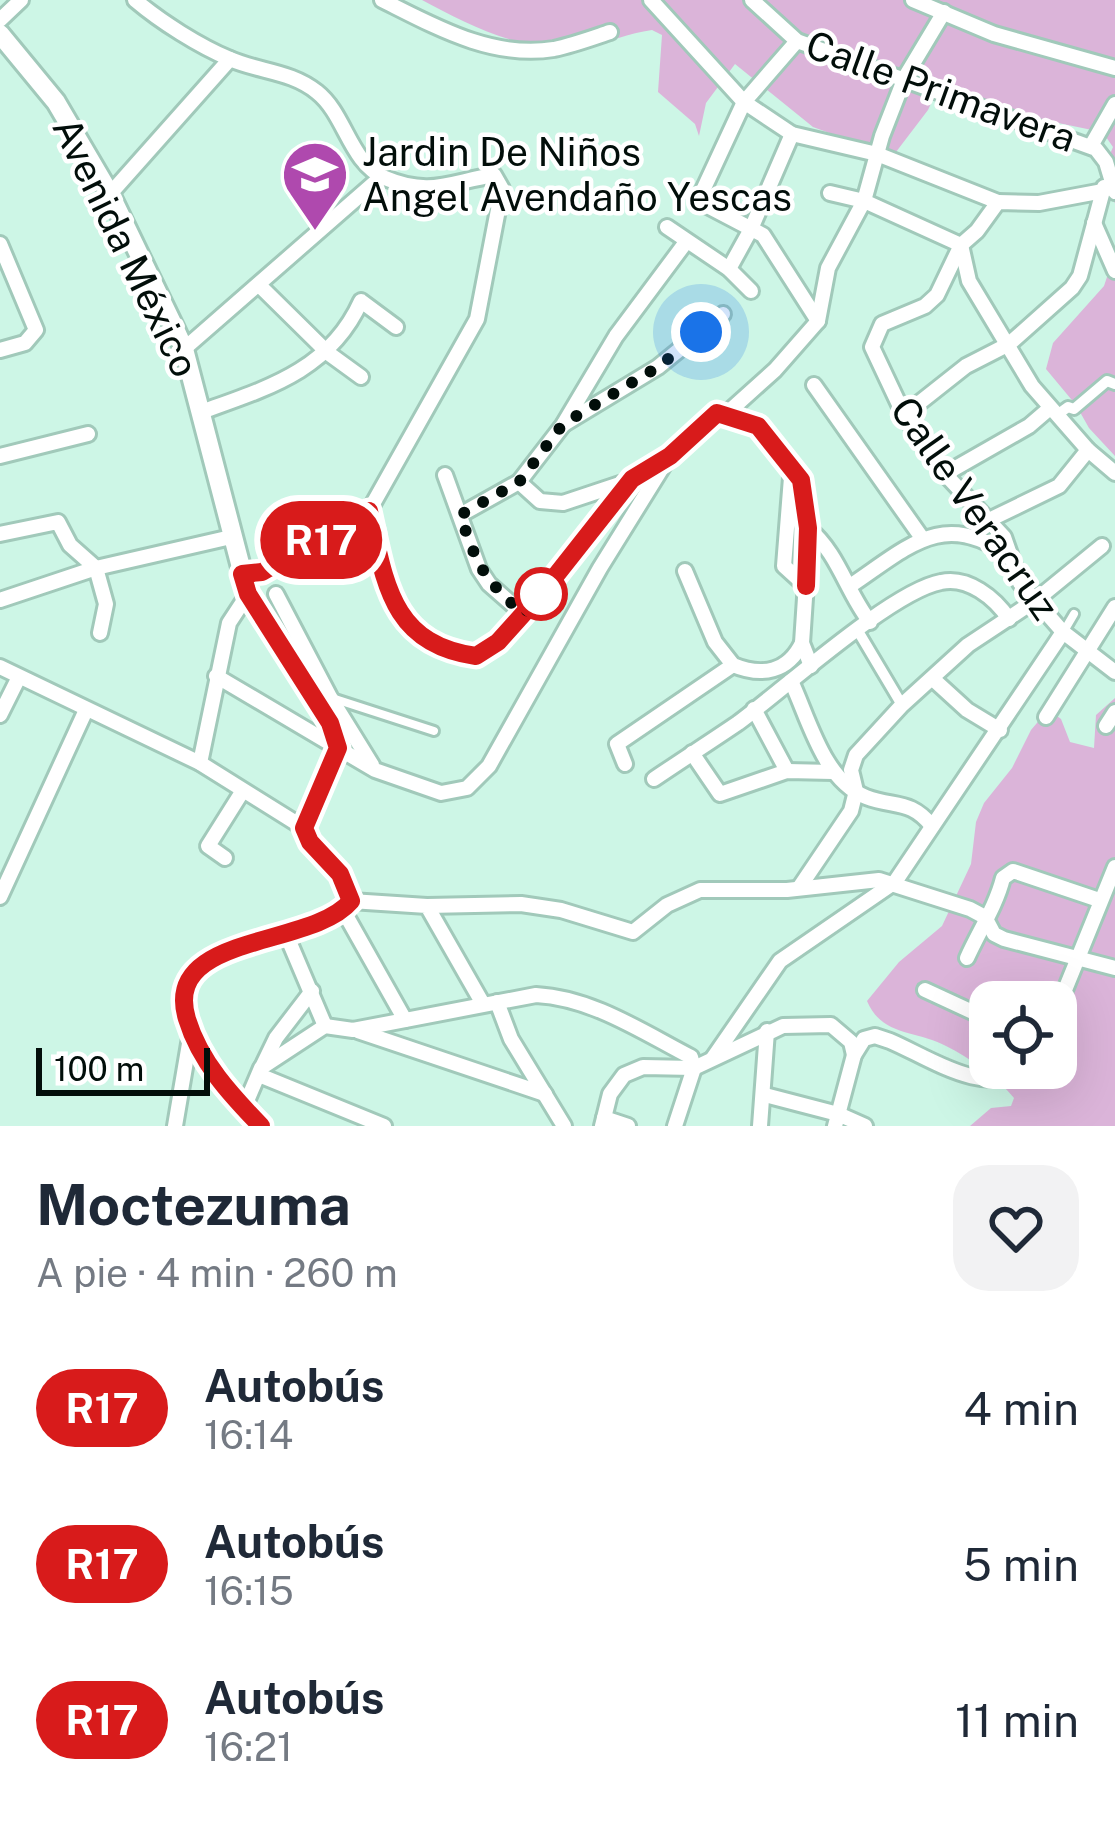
<!DOCTYPE html>
<html lang="es">
<head>
<meta charset="utf-8">
<style>
  :root { --surface:#fff; --page:#f2f2f3; --text:#1f2937; --muted:#747a83 }
  body { margin:0; font-family:"Public Sans",sans-serif; background:var(--page); color:var(--text); height:100vh; display:flex; flex-direction:column; font-size:45px; white-space:nowrap }
  * { box-sizing:border-box; margin:0 }
  p { font-size:39px; color:var(--muted) }
  .icon { flex:none; width:66px; height:66px; fill:none; stroke:currentColor; stroke-width:2; stroke-linecap:round; stroke-linejoin:round }
  .map { position:relative; height:1126px; overflow:hidden }
  .details { display:flex; flex-direction:column; background:var(--surface); flex:1 }
  .details>* { flex:none }
  .badge { padding:0 24px; border-radius:39px; font-size:42px; line-height:78px }
  .controls { position:absolute; left:969px; top:981px; display:grid; gap:24px }
  .controls a { display:grid; place-items:center; width:108px; height:108px; border-radius:24px; background:var(--surface); box-shadow:0 12px 48px #0002; font-size:60px }
  .scale { position:absolute; left:36px; bottom:30px; width:174px; box-sizing:border-box; padding-left:12px; border:6px solid #020e0a; border-top:0; font-size:33px; line-height:42px; white-space:nowrap; color:#020e0a; -webkit-text-stroke:9px #fff; paint-order:stroke }
  .you { position:absolute; width:60px; height:60px; margin:-30px; border:9px solid #fff; border-radius:50%; background:#1a73e8; box-shadow:0 0 0 18px #1a73e833 }
  .map>.badge { position:absolute; translate:-50% -50%; box-shadow:0 0 0 6px #fff }
  .round { display:grid; place-items:center; flex:none; width:126px; height:126px; border-radius:36px; background:var(--page) }
  .summary { display:flex; align-items:center; justify-content:space-between; height:204px; padding:0 36px }
  h1 { font-size:57px; font-weight:700; line-height:90px }
  ul { padding:0; list-style:none }
  li { display:flex; align-items:center; gap:36px; height:156px; padding:0 36px }
  li div { flex:1 }
  li b { display:block; font-size:45px }
  li em { font-style:normal }
  li .badge { min-width:132px; font-weight:700; text-align:center }
  .map>svg:first-child { display:block }
  .green { fill:#dbb4d9; fill-rule:evenodd }
  .lines { fill:none; stroke-linecap:round; stroke-linejoin:round }
  .service-casing { stroke:#a1c9ba; stroke-width:14 }
  .pedestrian-casing { stroke:#a1c9ba; stroke-width:16 }
  .minor-casing { stroke:#a1c9ba; stroke-width:20 }
  .tertiary-casing { stroke:#a1c9ba; stroke-width:24 }
  .service { stroke:#fff; stroke-width:8 }
  .pedestrian { stroke:#fff; stroke-width:10 }
  .minor { stroke:#fff; stroke-width:14 }
  .tertiary { stroke:#fff; stroke-width:18 }
  .line-casing { stroke:#fff; stroke-width:27 }
  .line { stroke:#d81b1b; stroke-width:18 }
  .walk { stroke:#020e0a; stroke-width:12; stroke-dasharray:0 21.6 }
  .stop-dot { fill:#fff; stroke:#d81b1b; stroke-width:6 }
  .labels { text-anchor:middle; dominant-baseline:central; stroke-width:9; stroke-linejoin:round; paint-order:stroke }
  .street-label { font-size:39px; fill:#020e0a; stroke:#fff }
  .poi-label { font-size:39px; fill:#020e0a; stroke:#fff; text-anchor:start }
</style>
</head>
<body>
<div class="map">
<svg width="1115" height="1126" viewBox="0 0 1115 1126">
  <rect width="100%" height="100%" fill="#cdf6e6"/>
  <g class="green">
    <path d="M 422,0 L 1115,0 L 1115,203 L 1098,183 L 1113,147 L 1106,137 L 1092,130 L 1020,115 L 939,86 L 928,110 L 896,152 L 884,153 L 813,127 L 735,64 L 706,103 L 699,136 L 695,124 L 658,92 L 662,35 L 652,30 C 629,33 608,43 586,46 C 528,56 471,26 422,0 Z"/>
    <polygon points="1115,253 1115,456 1089,428 1076,405 1046,369 1053,343 1104,286"/>
    <path d="M 1115,698 L 1115,1126 L 970,1126 L 991,1108 L 1011,1106 L 1014,1098 C 997,1077 970,1058 946,1046 C 917,1030 882,1037 867,1001 L 899,962 L 942,926 L 971,864 L 976,822 L 984,803 L 1012,768 L 1031,730 L 1042,717 L 1053,713 L 1061,719 L 1070,742 L 1094,748 L 1096,715 ZM 990,1002 L 1056,1002 L 1056,1068 L 990,1068 Z"/>
  </g>
  <g class="lines">
    <defs>
      <g id="service">
        <polyline points="1064,631 1074,614"/>
        <polyline points="332,698 434,731"/>
      </g>
      <g id="pedestrian">
        <polyline points="1057,415 1068,407 1074,409 1107,381 1115,384"/>
        <polyline points="858,631 902,705"/>
      </g>
      <g id="minor">
        <path d="M 135,0 C 161,22 199,46 230,59 C 260,72 291,71 317,92 C 346,115 349,162 385,178 C 430,197 450,182 494,175 L 502,189 L 477,319 L 369,511 L 262,572 L 242,574"/>
        <path d="M 382,0 C 436,27 492,59 554,49 C 573,45 592,38 610,32"/>
        <polyline points="651,0 744,102 792,134 877,154 998,202"/>
        <polyline points="752,0 797,41 1096,149 1106,162 1115,192"/>
        <polyline points="913,0 994,34 1115,68"/>
        <polyline points="0,20 21,0"/>
        <polyline points="797,41 744,102 698,201 763,235 818,321"/>
        <polyline points="1091,146 1115,104"/>
        <polyline points="1103,191 1039,203 998,202 977,231 961,245 937,295 925,306 882,324 872,347 904,415 945,474 1004,537 1020,583 1063,632 1115,672"/>
        <polyline points="830,193 864,201 961,245 969,281 1032,386 1088,450 1115,473"/>
        <polyline points="110,194 230,59"/>
        <polyline points="1094,223 1115,271"/>
        <polyline points="667,227 729,269 751,291"/>
        <polyline points="0,244 36,330 25,343 0,350"/>
        <polyline points="729,269 751,229 792,134"/>
        <polyline points="259,285 328,353 361,377"/>
        <polyline points="184,349 381,177"/>
        <polyline points="814,385 922,538"/>
        <path d="M 201,412 C 268,388 330,370 361,301 L 396,327"/>
        <polyline points="725,415 775,370 818,321 828,268 864,201 882,136 905,77 944,12"/>
        <polyline points="904,415 966,366 1009,344 1072,288 1080,276 1104,187"/>
        <polyline points="564,424 658,367 723,314"/>
        <polyline points="0,456 88,434"/>
        <polyline points="792,465 784,566 806,586"/>
        <polyline points="945,474 1029,426 1050,408"/>
        <polyline points="445,475 479,569 489,584 523,614"/>
        <polyline points="519,482 540,501 563,503 629,481"/>
        <path d="M 369,511 C 385,580 390,644 476,656 L 498,642 L 542,593 L 632,480 L 670,456 L 717,413 L 758,426 L 801,480 L 808,553 L 802,643 L 811,666"/>
        <polyline points="460,515 519,482 563,425 616,336 686,242"/>
        <polyline points="989,520 1059,486 1088,450"/>
        <path d="M 808,528 C 839,554 846,591 870,622"/>
        <polyline points="0,534 58,522 70,545 96,568 106,604 100,633"/>
        <path d="M 685,571 L 715,642 L 733,665 C 762,677 788,672 802,643"/>
        <path d="M 850,586 C 907,548 943,508 1009,556"/>
        <polyline points="276,594 330,697 372,765"/>
        <polyline points="0,600 96,568 231,537"/>
        <polyline points="0,667 200,763 304,828"/>
        <polyline points="216,676 375,770 441,793 467,788 489,766 600,568 667,460"/>
        <polyline points="933,679 967,710 1000,730"/>
        <path d="M 791,681 C 809,719 823,780 866,797 C 895,808 910,799 932,826"/>
        <polyline points="754,709 787,771"/>
        <polyline points="0,715 19,677"/>
        <polyline points="1046,717 1115,607"/>
        <polyline points="1106,726 1115,712"/>
        <polyline points="692,753 720,794 787,771 833,772"/>
        <polyline points="200,763 229,623 248,594"/>
        <polyline points="625,764 617,744 733,665"/>
        <path d="M 654,779 C 682,760 710,742 738,723 C 783,690 892,591 941,582 C 968,576 995,598 1009,619"/>
        <polyline points="225,858 208,846 242,792"/>
        <polyline points="799,888 851,811 856,791 851,770 856,755 902,705 968,645 1036,600 1102,546"/>
        <polyline points="0,897 86,710"/>
        <polyline points="351,901 427,906 483,1004"/>
        <polyline points="427,906 521,904 561,910 633,932 667,905 700,890 787,890 879,880 970,909 985,917 994,934 1004,939 1115,968"/>
        <polyline points="343,910 405,1020"/>
        <polyline points="286,934 325,1026"/>
        <path d="M 967,958 C 979,931 996,906 1003,878 L 1013,871 L 1099,900"/>
        <polyline points="925,990 990,1020"/>
        <polyline points="497,1002 511,1039 564,1126"/>
        <polyline points="1056,1012 1115,867"/>
        <polyline points="358,1031 545,1094"/>
        <polyline points="713,1058 780,961 895,882 1063,632"/>
        <polyline points="262,1067 276,1038 312,991"/>
        <polyline points="259,1075 384,1126"/>
        <polyline points="765,1095 838,1114 865,1126"/>
        <path d="M 244,1108 L 261,1068 L 325,1026 L 353,1030 L 536,995 C 592,998 641,1031 691,1057 L 694,1068 L 675,1126"/>
        <polyline points="604,1118 628,1126"/>
        <polyline points="175,1126 191,1032"/>
        <polyline points="602,1126 610,1094 624,1075 643,1067 694,1068 783,1026 831,1025 851,1042 854,1055"/>
        <polyline points="760,1126 767,1031"/>
        <path d="M 835,1126 L 854,1055 L 864,1039 L 875,1036 L 890,1041 C 930,1058 985,1098 1025,1068"/>
      </g>
      <path id="tertiary" d="M 0,34 L 56,102 L 110,194 L 175,329 L 184,349 L 248,594 L 330,723 L 338,748 L 304,828 L 310,842 L 340,874 L 351,901 C 312,948 161,933 187,1019 C 200,1062 231,1095 261,1126"/>
    </defs>
    <use href="#service" class="service-casing"/>
    <use href="#pedestrian" class="pedestrian-casing"/>
    <use href="#minor" class="minor-casing"/>
    <use href="#tertiary" class="tertiary-casing"/>
    <use href="#service" class="service"/>
    <use href="#pedestrian" class="pedestrian"/>
    <use href="#minor" class="minor"/>
    <use href="#tertiary" class="tertiary"/>
  </g>
  <g class="lines">
    <defs>
      <path id="line" d="M 261,1126 C 231,1095 200,1062 187,1019 C 161,933 312,948 351,901 L 340,874 L 310,842 L 304,828 L 338,748 L 330,723 L 248,594 L 242,574 L 262,572 L 369,511 C 385,581 390,644 476,656 L 498,642 L 542,593 L 632,479 L 670,456 L 717,413 L 758,426 L 801,480 L 808,528 L 806,586"/>
    </defs>
    <use href="#line" class="line-casing"/>
    <use href="#line" class="line"/>
    <path class="walk" d="M 541,594 L 524,614 C 482,578 478,566 460,515 L 519,482 L 563,424 L 658,367 L 701,332"/>
  </g>
  <defs>
    <symbol id="school-pin" viewBox="-11 -11 22 30"><path d="M0 17L-7.5 6A9.5 9.5 0 1 1 7.5 6Z" fill="#af49ae" stroke="#fff"/><path d="M0-5L7-2L0 1L-7-2ZM-4 1L0 2.5L4 1V4Q0 6-4 4Z" fill="#fff"/></symbol>
  </defs>
  <g fill-rule="evenodd">
    <use href="#school-pin" x="277" y="136" width="76" height="104"/>
  </g>
  <circle class="stop-dot" cx="541" cy="594" r="24"/>
  <g class="labels">
    <g class="street-label">
      <text transform="translate(941 91) rotate(20)">Calle Primavera</text>
      <text transform="translate(126 247) rotate(64)">Avenida México</text>
      <text transform="translate(975 508) rotate(55)">Calle Veracruz</text>
    </g>
    <g class="poi-label">
      <text x="362" y="152">Jardin De Niños<tspan x="362" dy="45">Angel Avendaño Yescas</tspan></text>
    </g>
  </g>
</svg>
<div class="controls">
<a><svg class="icon" aria-label="locate" viewBox="0 0 24 24"><circle cx="12" cy="12" r="6"/><path d="M12 2v4M12 18v4M2 12h4M18 12h4"/></svg></a>
</div>
<div class="scale">100 m</div>
<div class="you" style="left:701px;top:332px"></div>
<b class="badge" style="left:321px;top:540px;background:#d81b1b;color:#fff">R17</b>
</div>
<section class="details">
<div class="summary"><div><h1>Moctezuma</h1><p>A pie · 4 min · 260 m</p></div><a class="round"><svg class="icon" aria-label="heart" viewBox="0 0 24 24"><path d="M12 20l-8-8c-3-5 5-10 8-4 3-6 11-1 8 4z"/></svg></a></div>
<ul>
<li><span class="badge" style="background:#d81b1b;color:#fff">R17</span><div><b>Autobús</b><p>16:14</p></div><em>4 min</em></li>
<li><span class="badge" style="background:#d81b1b;color:#fff">R17</span><div><b>Autobús</b><p>16:15</p></div><em>5 min</em></li>
<li><span class="badge" style="background:#d81b1b;color:#fff">R17</span><div><b>Autobús</b><p>16:21</p></div><em>11 min</em></li>
</ul>
</section>
</body>
</html>
